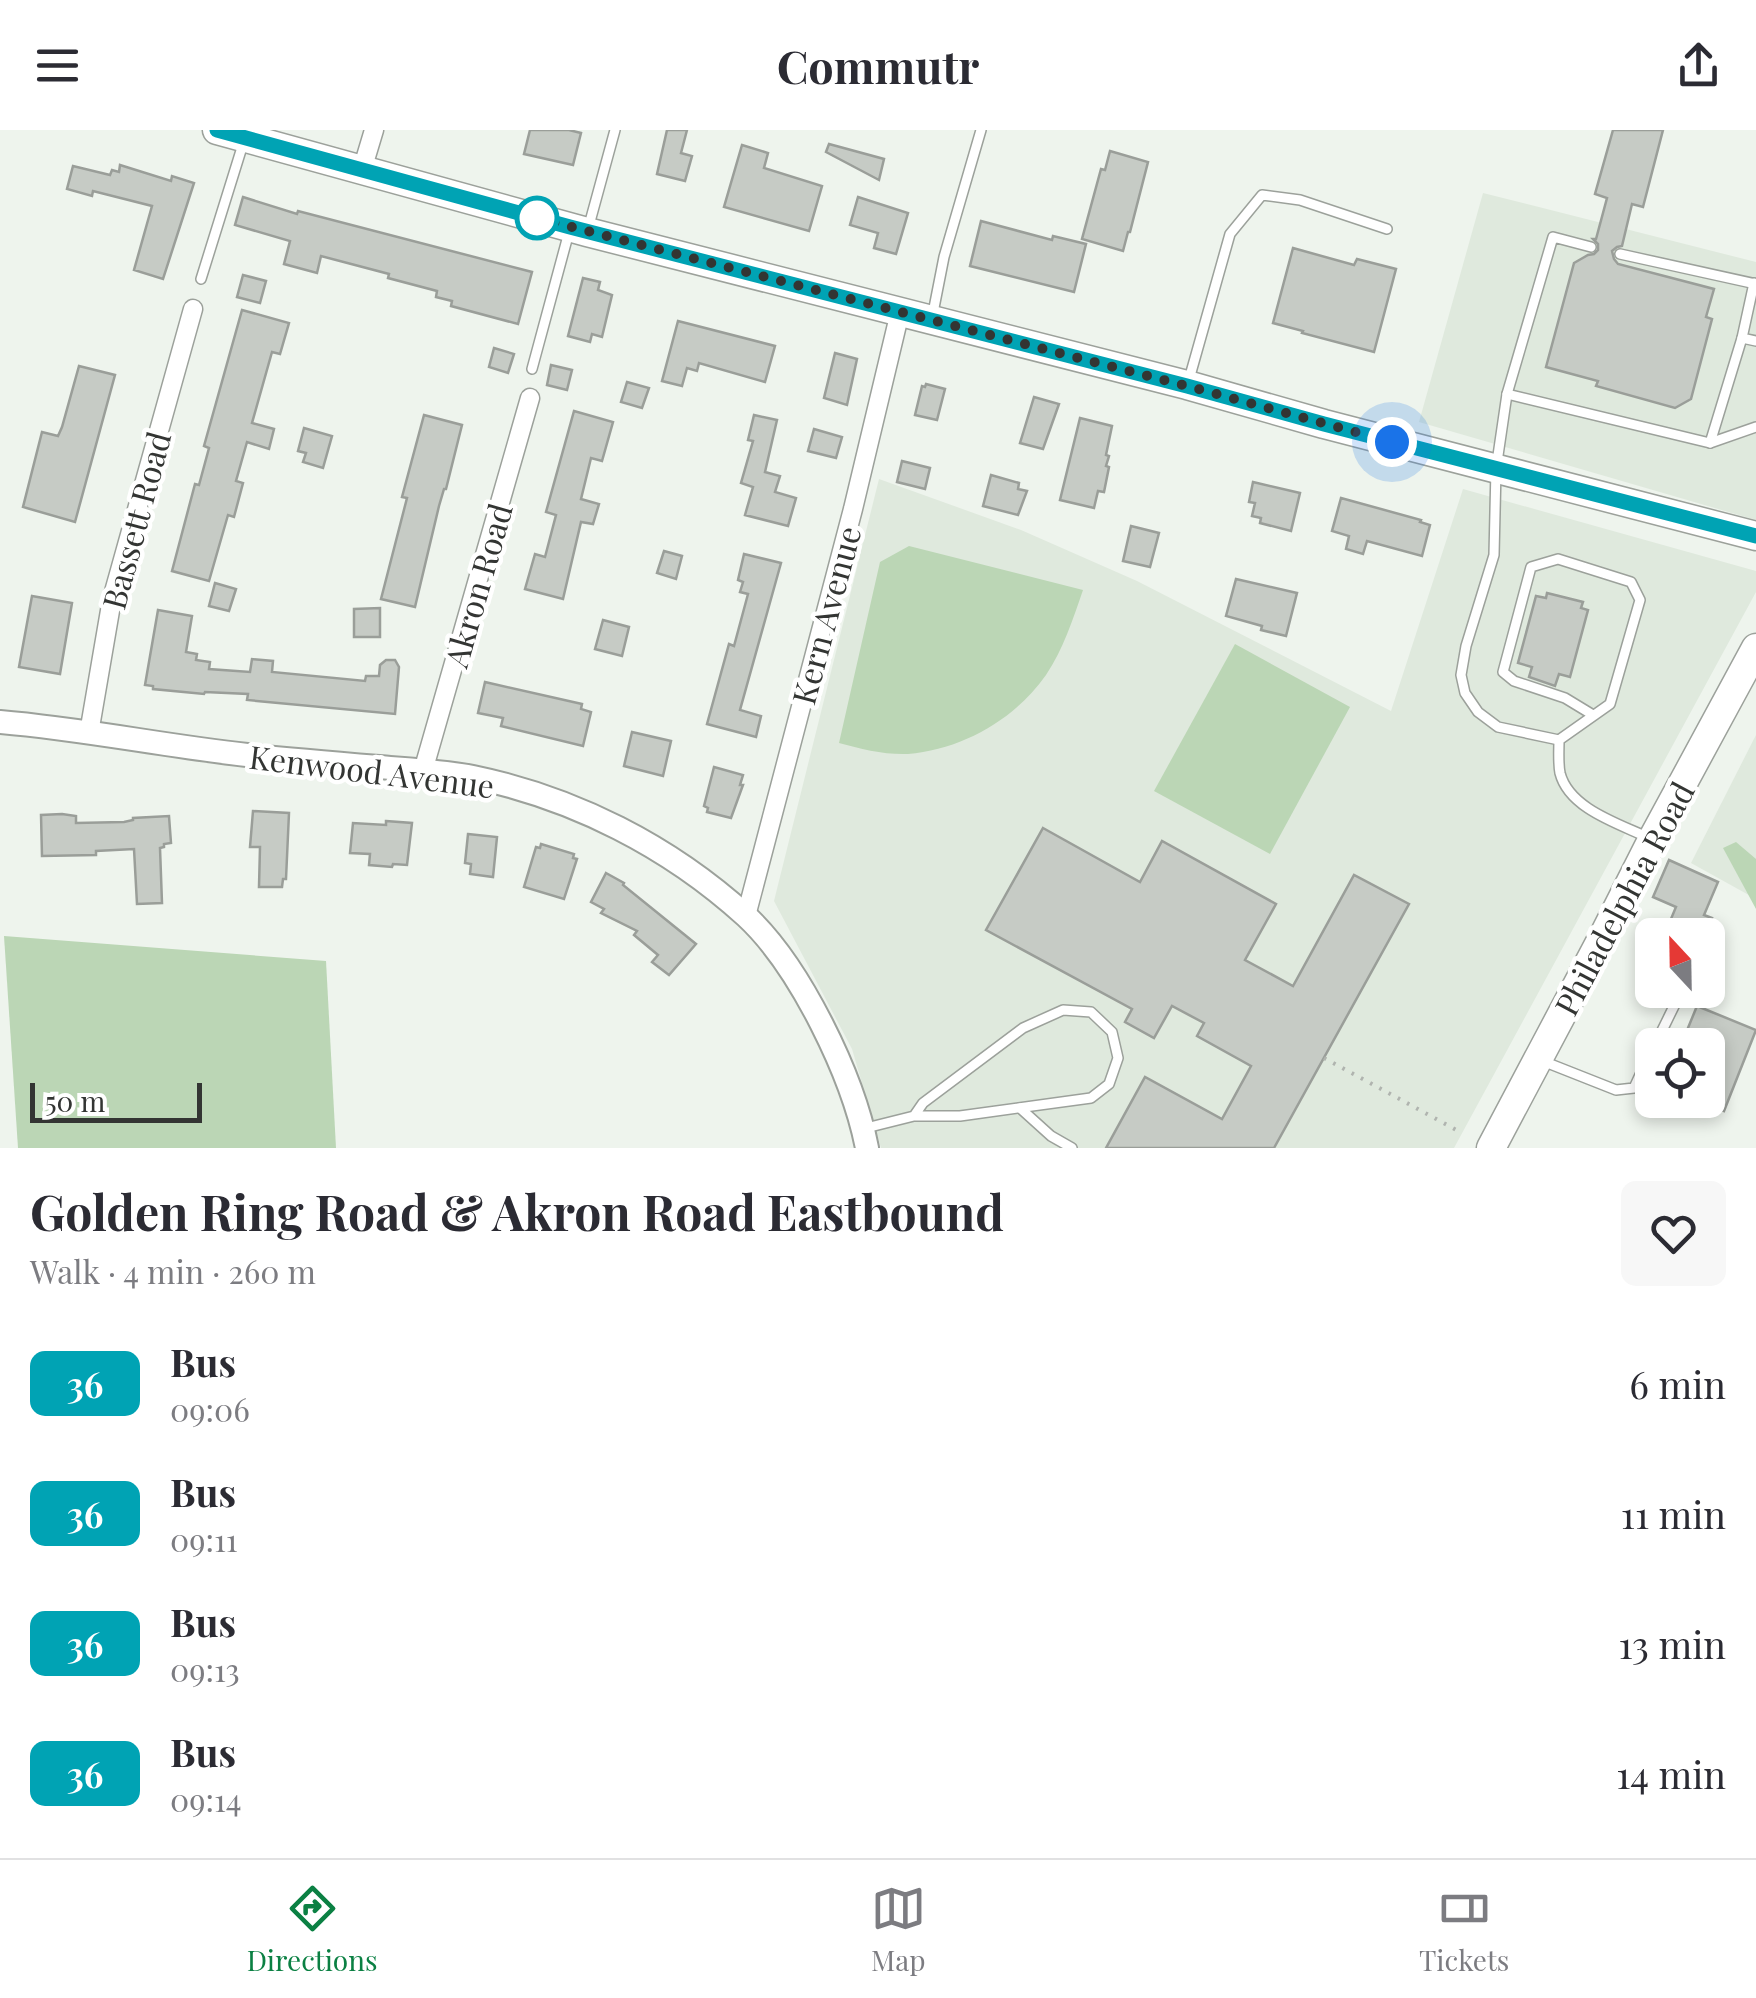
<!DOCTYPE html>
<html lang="en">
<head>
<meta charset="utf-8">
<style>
  :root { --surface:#fff; --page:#f7f7f7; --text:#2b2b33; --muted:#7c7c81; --line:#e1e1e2; --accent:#0b8043 }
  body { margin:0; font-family:"Playfair Display",serif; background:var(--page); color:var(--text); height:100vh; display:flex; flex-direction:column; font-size:38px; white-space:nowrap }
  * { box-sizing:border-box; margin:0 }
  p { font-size:32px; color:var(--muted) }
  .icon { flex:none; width:55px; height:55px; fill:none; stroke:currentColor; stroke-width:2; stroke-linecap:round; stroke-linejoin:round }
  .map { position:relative; height:1018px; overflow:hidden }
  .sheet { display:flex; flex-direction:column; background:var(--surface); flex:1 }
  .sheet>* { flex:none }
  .badge { padding:0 20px; border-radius:15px; font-size:35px; line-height:65px }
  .needle { width:65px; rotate:338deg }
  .fabs { position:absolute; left:1635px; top:788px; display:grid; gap:20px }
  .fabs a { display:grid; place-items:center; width:90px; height:90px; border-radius:15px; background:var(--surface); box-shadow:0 5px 15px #0003; font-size:50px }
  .scale { position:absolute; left:30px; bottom:25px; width:172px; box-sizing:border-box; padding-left:10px; border:5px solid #333533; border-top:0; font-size:28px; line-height:35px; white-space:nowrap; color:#333533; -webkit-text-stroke:8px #fff; paint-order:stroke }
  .you { position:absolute; width:50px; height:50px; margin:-25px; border:8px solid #fff; border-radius:50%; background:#1a73e8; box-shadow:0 0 0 15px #1a73e833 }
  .map>.badge { position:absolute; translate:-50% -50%; box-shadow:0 0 0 5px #fff }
  .round { display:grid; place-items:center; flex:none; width:105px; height:105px; border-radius:15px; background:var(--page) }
  .head { display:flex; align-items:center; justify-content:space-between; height:170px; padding:0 30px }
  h1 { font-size:48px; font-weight:700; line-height:75px }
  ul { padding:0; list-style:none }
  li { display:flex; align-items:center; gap:30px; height:130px; padding:0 30px }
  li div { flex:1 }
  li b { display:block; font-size:38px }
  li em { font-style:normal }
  li .badge { min-width:110px; font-weight:700; text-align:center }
  header { display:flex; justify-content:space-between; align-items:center; height:130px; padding:0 30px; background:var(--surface); font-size:45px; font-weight:700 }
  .tab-bar { display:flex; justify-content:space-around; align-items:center; height:140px; border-top:2px solid var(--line); background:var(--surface); font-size:28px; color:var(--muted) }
  .tab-bar a { display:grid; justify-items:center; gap:5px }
  .tab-bar .selected { color:var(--accent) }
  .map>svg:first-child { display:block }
  .built { fill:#dfe9dd }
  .green { fill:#bbd6b5 }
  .building { fill:#c6cbc5; stroke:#9a9e99; stroke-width:2.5 }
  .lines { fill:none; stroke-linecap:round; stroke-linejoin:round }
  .service-casing { stroke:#9ca19b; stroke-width:12 }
  .minor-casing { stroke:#9ca19b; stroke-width:21 }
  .tertiary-casing { stroke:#9ca19b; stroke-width:26 }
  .secondary-casing { stroke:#9ca19b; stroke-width:31 }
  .path { stroke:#b0b4af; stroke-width:4; stroke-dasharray:2.5 8; stroke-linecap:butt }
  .service { stroke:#fff; stroke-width:9 }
  .minor { stroke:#fff; stroke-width:18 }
  .tertiary { stroke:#fff; stroke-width:22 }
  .secondary { stroke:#fff; stroke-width:28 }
  .line-casing { stroke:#fff; stroke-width:22 }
  .line { stroke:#00a3b4; stroke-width:15 }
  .walk { stroke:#333533; stroke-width:10; stroke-dasharray:0 18 }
  .stop-dot { fill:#fff; stroke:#00a3b4; stroke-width:5 }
  .labels { text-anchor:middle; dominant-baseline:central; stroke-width:9; stroke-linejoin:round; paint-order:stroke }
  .street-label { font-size:32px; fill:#333533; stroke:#fff }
</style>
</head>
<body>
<header><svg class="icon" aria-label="menu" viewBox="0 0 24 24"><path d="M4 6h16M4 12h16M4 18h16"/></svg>Commutr<svg class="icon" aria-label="share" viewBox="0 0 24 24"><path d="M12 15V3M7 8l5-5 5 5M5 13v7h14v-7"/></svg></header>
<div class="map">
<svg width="1756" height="1018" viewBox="0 0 1756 1018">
  <rect width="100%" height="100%" fill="#eef4ed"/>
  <g class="built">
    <polygon points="1483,63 1756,132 1756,390 1419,292"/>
    <polygon points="879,349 1021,400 1137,451 1391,581 1463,359 1756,441 1756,462 1454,1018 881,1018 852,919 774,771"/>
    <polygon points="1756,605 1756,769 1691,733"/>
  </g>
  <g class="green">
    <path d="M 909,416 L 1083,460 C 1073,489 1063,520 1046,545 C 1014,590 963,619 908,624 C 885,625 861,619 839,613 L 880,432 Z"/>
    <polygon points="1235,514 1350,577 1270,724 1154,661"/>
    <polygon points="1736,712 1756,729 1756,779 1723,718"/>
    <polygon points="4,806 326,831 336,1018 18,1018"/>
  </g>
  <g class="building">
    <polygon points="530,0 569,0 581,3 573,35 524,24"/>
    <polygon points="667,0 687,0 681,23 692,26 685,51 657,44"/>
    <polygon points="1613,0 1663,0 1643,77 1632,74 1622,116 1617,117 1612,121 1614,129 1618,134 1714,159 1706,187 1712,189 1691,269 1675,278 1596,256 1598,251 1546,237 1574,133 1588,125 1594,124 1598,120 1598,114 1593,109 1596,109 1607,68 1595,64"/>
    <polygon points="829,14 884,29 879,50 826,22"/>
    <polygon points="742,15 768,23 764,38 822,56 809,101 724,77"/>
    <polygon points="1110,21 1148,32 1130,102 1128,102 1123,121 1082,109 1101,39 1105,40"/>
    <polygon points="120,35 171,51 172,46 194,53 163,149 134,140 152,76 93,61 92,66 67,59 73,36 110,45 112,40 119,42"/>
    <polygon points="243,67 297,84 298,81 532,142 518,194 451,176 452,171 436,167 437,161 388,148 389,144 321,126 317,143 284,134 290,111 235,95"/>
    <polygon points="858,67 908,83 896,124 874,118 878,103 850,95"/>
    <polygon points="981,91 1052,110 1053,106 1086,114 1074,162 970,136"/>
    <polygon points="1293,118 1354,135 1357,129 1396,139 1374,222 1302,203 1303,201 1273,193"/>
    <polygon points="243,145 266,151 260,173 237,167"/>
    <polygon points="583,148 600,152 598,160 612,165 602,207 592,204 590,212 568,206"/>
    <polygon points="242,180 289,193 280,224 272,222 252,293 274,299 269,319 247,312 236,351 243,353 234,387 228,385 209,451 172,441 195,354 199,355 209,318 204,316"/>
    <polygon points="678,191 775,216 765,252 699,233 697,241 687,238 682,256 662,251"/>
    <polygon points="494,218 514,224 508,243 489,237"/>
    <polygon points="835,223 857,229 847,275 824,268"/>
    <polygon points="551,235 572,240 567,260 547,255"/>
    <polygon points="79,236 115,245 75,392 23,377 42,302 58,306 62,297"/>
    <polygon points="627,252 649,258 642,278 621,272"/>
    <polygon points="926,254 945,259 937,290 915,285 922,256 925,257"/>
    <polygon points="1034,267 1059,274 1043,319 1020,313"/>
    <polygon points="574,281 613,292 602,331 591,328 581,369 599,374 593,394 581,392 563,469 525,459 535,424 545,427 556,385 546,382"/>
    <polygon points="424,285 462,295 446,359 444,359 439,376 415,477 381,469 407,368 402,367"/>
    <polygon points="754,285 777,290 765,342 780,346 775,362 796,368 788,396 745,385 753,357 741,353 753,311 748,310"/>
    <polygon points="1080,288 1112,296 1106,325 1109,326 1106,336 1109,337 1104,362 1098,361 1094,378 1060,370"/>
    <polygon points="304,298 332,306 323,338 303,332 306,323 298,321"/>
    <polygon points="814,299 842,307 836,328 808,321"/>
    <polygon points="902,331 930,338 925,359 897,352"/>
    <polygon points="991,345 1019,353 1018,359 1027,361 1018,385 983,376"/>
    <polygon points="1253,352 1300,363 1291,401 1260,393 1261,388 1252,386 1255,373 1249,372"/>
    <polygon points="1341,368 1421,390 1420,392 1430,395 1422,426 1367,411 1363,424 1346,419 1349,406 1332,401"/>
    <polygon points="1131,396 1159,403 1150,437 1123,431"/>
    <polygon points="664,421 682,426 676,449 657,443"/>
    <polygon points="744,424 781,433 740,580 761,586 756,607 707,594 729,514 734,516 748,464 740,462 743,452 738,450"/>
    <polygon points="1236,449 1297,463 1286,506 1261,500 1262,496 1226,486"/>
    <polygon points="215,453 236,459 229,481 209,476"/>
    <polygon points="1547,463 1583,472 1581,478 1588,480 1570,547 1559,544 1555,556 1529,547 1532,537 1518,533 1536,466 1546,468"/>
    <polygon points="32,466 72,473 60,544 19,537"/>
    <polygon points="380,478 380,507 354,507 354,479"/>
    <polygon points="158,480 192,486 186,522 197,524 196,530 210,532 209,539 250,542 252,529 273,531 272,542 365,551 366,546 379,546 380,535 386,530 395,530 399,537 395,584 247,570 248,564 205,562 204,564 153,559 153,556 145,555"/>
    <polygon points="603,490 629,497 622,526 595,519"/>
    <polygon points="485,552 582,574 581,579 591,582 583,616 501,596 503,588 478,583"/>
    <polygon points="632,602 671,611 663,646 624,636"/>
    <polygon points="714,637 743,645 740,655 743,655 731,688 707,682 708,678 704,676"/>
    <polygon points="253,681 289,683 286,749 283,749 282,757 259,757 260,717 250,717"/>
    <polygon points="62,684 76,686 76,693 124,692 133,690 133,688 169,686 171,713 164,714 164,717 160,718 162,773 137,774 134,719 96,721 96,725 42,726 41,685"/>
    <polygon points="386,691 412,693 407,735 393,734 392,737 369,735 370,724 350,723 353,693 386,695"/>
    <polygon points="1043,698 1140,752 1162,711 1276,774 1245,830 1293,856 1354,745 1409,774 1274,1018 1106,1018 1145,947 1222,989 1251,936 1197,906 1204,893 1172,876 1154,908 1125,892 1132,879 986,800"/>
    <polygon points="468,704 497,707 493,747 470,744 471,734 465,733"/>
    <polygon points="541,714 574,724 573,728 577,729 564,769 524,757 536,717 540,718"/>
    <polygon points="1669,730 1718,752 1704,785 1712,788 1705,805 1673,805 1675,799 1668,796 1676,777 1653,767"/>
    <polygon points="606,743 624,753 623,755 696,814 669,845 652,832 658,825 634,805 637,801 601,783 604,779 591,772"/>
    <polygon points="1697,876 1756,900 1724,981 1708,974 1708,915 1681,915"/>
  </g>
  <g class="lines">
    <defs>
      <g id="service">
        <polyline points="588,99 615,0"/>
        <polyline points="1620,124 1756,154"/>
        <polyline points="201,149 243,14"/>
        <polyline points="1754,153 1742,208 1756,211"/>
        <polyline points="932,188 944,127 981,0"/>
        <polyline points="532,239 569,102"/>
        <polyline points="1188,253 1230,104 1262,65 1300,70 1387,99"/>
        <polyline points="1507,264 1710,313 1756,297"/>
        <polyline points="1710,313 1742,208"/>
        <path d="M 1593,585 L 1565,568 L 1514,551 L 1503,542 L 1531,437 L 1558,429 L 1631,452 L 1640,470 L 1610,574 L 1559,610 C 1559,620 1558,633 1560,643 C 1569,679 1620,694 1649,708"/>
        <polyline points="1559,610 1498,597 1478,582 1465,563 1461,545 1466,516 1494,425 1496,339 1507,264 1553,107 1591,117"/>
        <polyline points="1655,915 1677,870"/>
        <polyline points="1540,930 1616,960 1634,958 1652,919"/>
        <polyline points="1020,978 1051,1006 1072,1018"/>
        <polyline points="866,998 914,986 960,986 1091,968 1109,954 1118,928 1112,902 1091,882 1063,880 1023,898 923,973 914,986"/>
      </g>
      <g id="minor">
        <polyline points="362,40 374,0"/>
        <polyline points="89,603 112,469 193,179"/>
        <polyline points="423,641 530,268"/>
        <polyline points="746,786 853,379 900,182"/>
      </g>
      <path id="tertiary" d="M 0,592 C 83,599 165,616 247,625 C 295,630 343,634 390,638 C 418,640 446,642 473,647 C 574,668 669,716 746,786 C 800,836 853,946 867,1018"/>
      <g id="secondary">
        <polyline points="217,0 587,102 1187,255 1324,294 1756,406"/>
        <polyline points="1491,1018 1606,801 1652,710 1756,518"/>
      </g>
    </defs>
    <use href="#service" class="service-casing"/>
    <use href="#minor" class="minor-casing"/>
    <use href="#tertiary" class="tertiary-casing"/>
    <use href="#secondary" class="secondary-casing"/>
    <polyline class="path" points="1324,928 1462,1003"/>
    <use href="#service" class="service"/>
    <use href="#minor" class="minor"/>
    <use href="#tertiary" class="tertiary"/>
    <use href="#secondary" class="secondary"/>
  </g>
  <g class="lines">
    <defs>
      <polyline id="line" points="217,0 570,97 1187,256 1324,294 1756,406"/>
    </defs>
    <use href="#line" class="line-casing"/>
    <use href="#line" class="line"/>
    <polyline class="walk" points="537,88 1187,256 1392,312"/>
  </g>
  <circle class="stop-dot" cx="537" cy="88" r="20"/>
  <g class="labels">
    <g class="street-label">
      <text transform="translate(135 390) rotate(-75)">Bassett Road</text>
      <text transform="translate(477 455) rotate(-74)">Akron Road</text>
      <text transform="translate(825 485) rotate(-75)">Kern Avenue</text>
      <text transform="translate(372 640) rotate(7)">Kenwood Avenue</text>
      <text transform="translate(1623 768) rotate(-62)">Philadelphia Road</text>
    </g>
  </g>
</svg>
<div class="fabs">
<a><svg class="needle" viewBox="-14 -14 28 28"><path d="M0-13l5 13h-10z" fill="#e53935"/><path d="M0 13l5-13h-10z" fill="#7c7c81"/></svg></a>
<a><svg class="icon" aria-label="locate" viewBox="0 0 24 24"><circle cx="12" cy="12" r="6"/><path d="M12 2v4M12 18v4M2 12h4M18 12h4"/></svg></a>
</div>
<div class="scale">50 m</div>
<div class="you" style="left:1392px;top:312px"></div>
</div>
<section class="sheet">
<div class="head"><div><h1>Golden Ring Road &amp; Akron Road Eastbound</h1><p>Walk · 4 min · 260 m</p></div><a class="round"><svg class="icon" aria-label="heart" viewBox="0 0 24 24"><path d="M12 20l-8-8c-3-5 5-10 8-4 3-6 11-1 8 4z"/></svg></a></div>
<ul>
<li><span class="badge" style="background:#00a3b4;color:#fff">36</span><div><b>Bus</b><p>09:06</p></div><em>6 min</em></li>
<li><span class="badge" style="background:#00a3b4;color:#fff">36</span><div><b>Bus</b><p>09:11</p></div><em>11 min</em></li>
<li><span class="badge" style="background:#00a3b4;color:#fff">36</span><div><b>Bus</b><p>09:13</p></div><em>13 min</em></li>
<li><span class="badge" style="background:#00a3b4;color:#fff">36</span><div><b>Bus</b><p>09:14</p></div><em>14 min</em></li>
</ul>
</section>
<nav class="tab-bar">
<a class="selected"><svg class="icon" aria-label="directions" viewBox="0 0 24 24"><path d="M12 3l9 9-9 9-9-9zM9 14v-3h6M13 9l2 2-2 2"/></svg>Directions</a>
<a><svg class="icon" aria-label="map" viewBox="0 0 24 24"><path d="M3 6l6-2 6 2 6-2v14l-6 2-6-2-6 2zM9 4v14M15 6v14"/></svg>Map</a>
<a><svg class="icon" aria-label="tickets" viewBox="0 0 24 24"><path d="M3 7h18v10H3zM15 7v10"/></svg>Tickets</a>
</nav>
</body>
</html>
